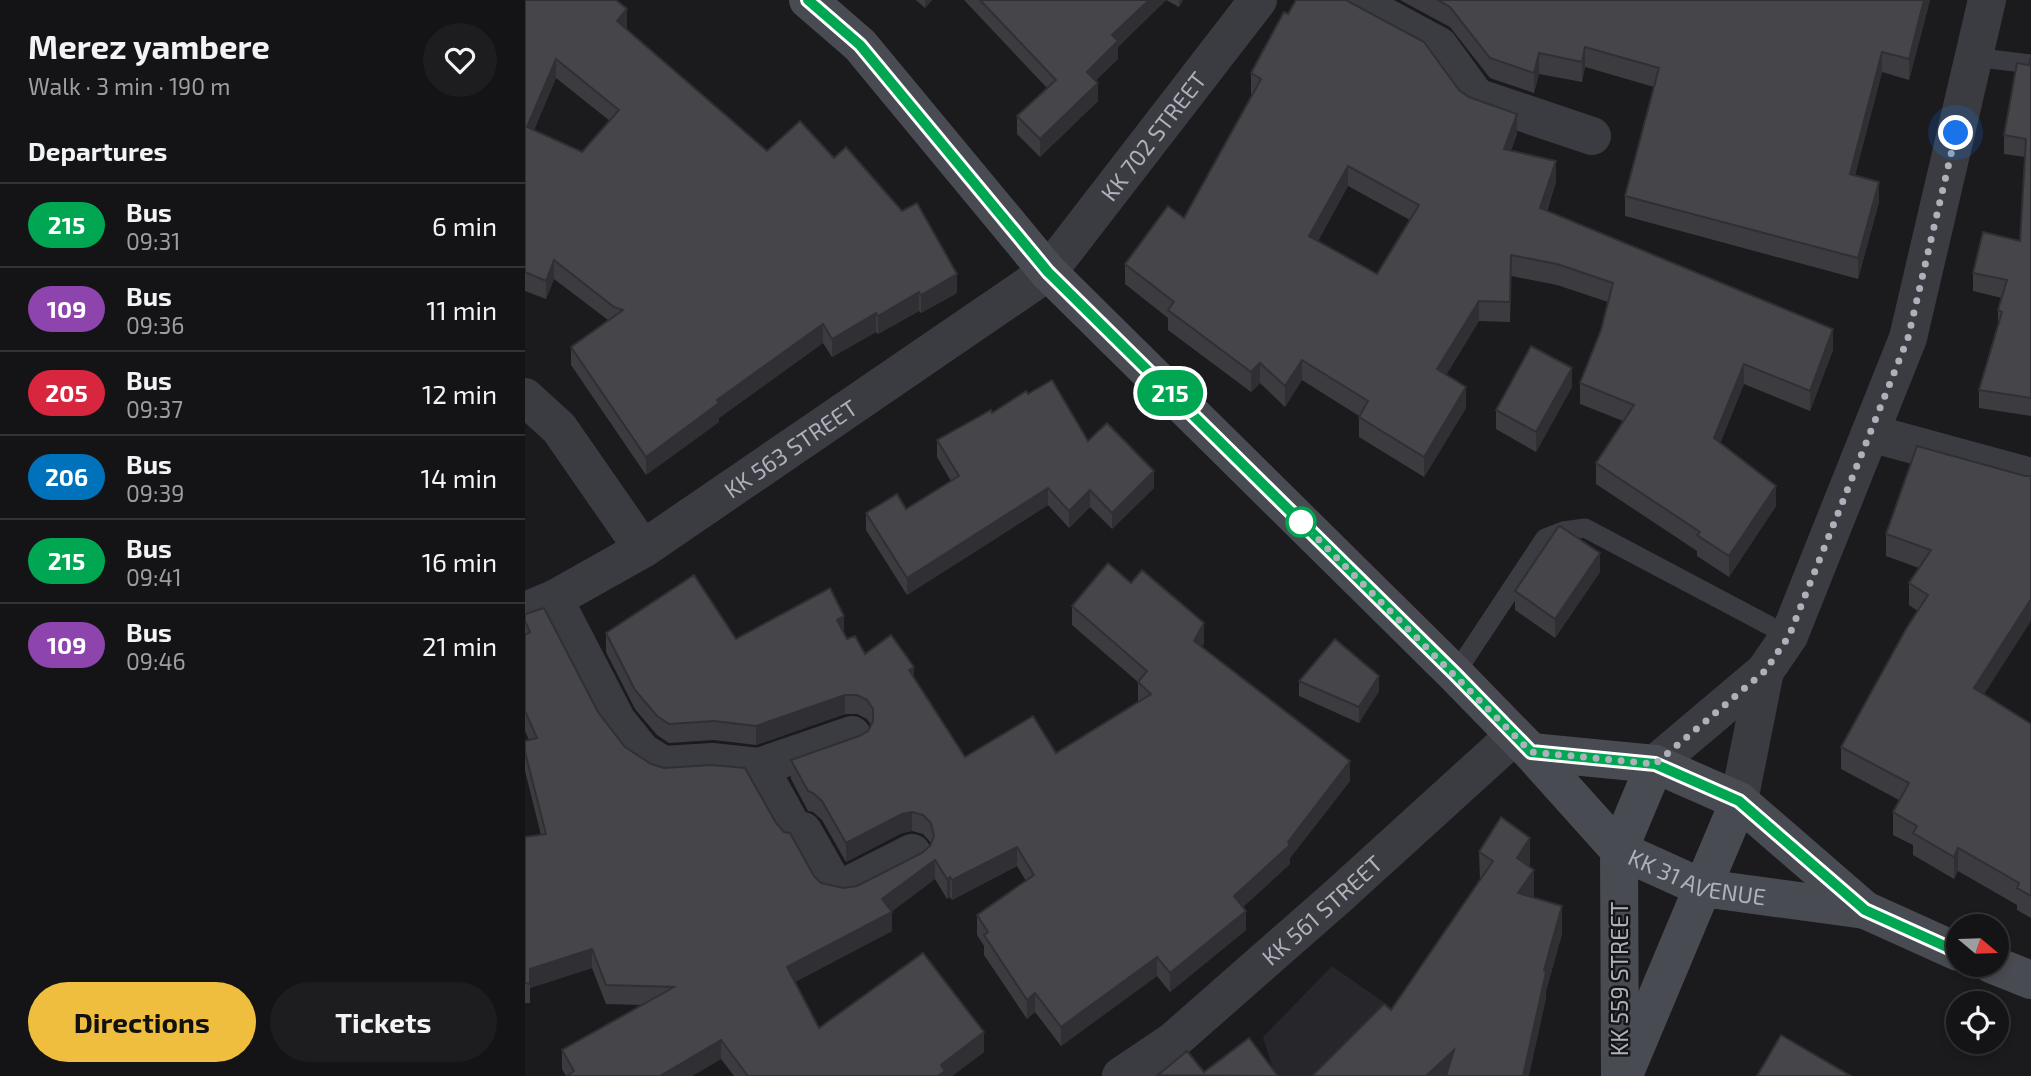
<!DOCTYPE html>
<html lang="en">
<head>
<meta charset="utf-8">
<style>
  :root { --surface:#141416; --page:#1d1d1f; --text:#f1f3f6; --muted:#9d9ea1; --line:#333335; --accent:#f0be3f }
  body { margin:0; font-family:"Exo 2",sans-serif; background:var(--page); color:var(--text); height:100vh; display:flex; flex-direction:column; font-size:26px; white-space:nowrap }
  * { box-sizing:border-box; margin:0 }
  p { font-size:23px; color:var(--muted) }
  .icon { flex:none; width:38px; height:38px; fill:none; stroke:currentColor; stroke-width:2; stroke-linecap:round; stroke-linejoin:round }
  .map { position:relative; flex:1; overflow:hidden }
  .drawer { display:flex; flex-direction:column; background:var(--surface); width:525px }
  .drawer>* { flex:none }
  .badge { padding:0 14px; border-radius:23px; font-size:24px; line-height:46px }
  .needle { width:46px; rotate:109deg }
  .buttons { position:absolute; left:1421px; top:914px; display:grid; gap:14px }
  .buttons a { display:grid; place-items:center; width:63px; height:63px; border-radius:50%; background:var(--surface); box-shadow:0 4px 10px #0003,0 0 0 2px var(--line); font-size:35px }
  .you { position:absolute; width:35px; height:35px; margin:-18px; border:5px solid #fff; border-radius:50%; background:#1a73e8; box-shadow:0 0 0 10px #1a73e833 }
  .map>.badge { position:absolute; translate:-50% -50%; box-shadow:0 0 0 4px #fff }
  h2 { padding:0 28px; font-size:26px; line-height:63px }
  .round { display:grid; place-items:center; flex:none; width:74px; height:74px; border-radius:37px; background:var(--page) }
  .overview { display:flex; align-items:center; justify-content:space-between; height:119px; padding:0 28px }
  h1 { font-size:33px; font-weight:700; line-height:52px }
  .button { display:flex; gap:14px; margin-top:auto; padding:14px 28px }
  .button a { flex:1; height:80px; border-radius:42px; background:var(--accent); color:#111; font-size:28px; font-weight:700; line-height:80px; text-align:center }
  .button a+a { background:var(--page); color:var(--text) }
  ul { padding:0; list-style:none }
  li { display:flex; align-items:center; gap:21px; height:84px; padding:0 28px; border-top:2px solid var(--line) }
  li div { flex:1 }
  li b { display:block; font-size:26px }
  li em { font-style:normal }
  li .badge { min-width:77px; font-weight:700; text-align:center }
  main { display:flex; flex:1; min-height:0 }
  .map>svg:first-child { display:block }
  .built { fill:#27262a }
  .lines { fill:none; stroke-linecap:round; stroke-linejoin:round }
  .service { stroke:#3b3c42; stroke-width:19 }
  .minor { stroke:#3b3c42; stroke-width:38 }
  .secondary { stroke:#494b52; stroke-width:38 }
  .wall { fill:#3b3b40; fill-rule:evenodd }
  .shaded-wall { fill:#303034 }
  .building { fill:#45454a; stroke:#303034; stroke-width:2; fill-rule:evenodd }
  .line-casing { stroke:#fff; stroke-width:16 }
  .line { stroke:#00a651; stroke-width:10 }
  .walk { stroke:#adb1bc; stroke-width:7; stroke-dasharray:0 12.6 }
  .stop-dot { fill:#fff; stroke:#00a651; stroke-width:3.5 }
  .labels { text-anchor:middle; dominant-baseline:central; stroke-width:5; stroke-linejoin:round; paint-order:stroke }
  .street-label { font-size:23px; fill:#adb1bc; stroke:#151518 }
</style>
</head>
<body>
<main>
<section class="drawer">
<div class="overview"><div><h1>Merez yambere</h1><p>Walk · 3 min · 190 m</p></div><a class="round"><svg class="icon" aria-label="heart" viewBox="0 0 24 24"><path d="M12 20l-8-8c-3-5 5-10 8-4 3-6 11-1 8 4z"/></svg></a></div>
<h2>Departures</h2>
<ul>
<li><span class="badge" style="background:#00a651;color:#fff">215</span><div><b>Bus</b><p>09:31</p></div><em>6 min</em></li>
<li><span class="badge" style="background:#8e44ad;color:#fff">109</span><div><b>Bus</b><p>09:36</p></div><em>11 min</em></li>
<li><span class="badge" style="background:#d7263d;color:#fff">205</span><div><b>Bus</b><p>09:37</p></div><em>12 min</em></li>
<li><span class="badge" style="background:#0072bc;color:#fff">206</span><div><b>Bus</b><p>09:39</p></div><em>14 min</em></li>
<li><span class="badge" style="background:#00a651;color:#fff">215</span><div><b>Bus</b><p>09:41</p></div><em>16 min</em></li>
<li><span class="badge" style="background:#8e44ad;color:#fff">109</span><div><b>Bus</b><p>09:46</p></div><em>21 min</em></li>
</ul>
<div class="button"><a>Directions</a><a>Tickets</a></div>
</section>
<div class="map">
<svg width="1506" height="1076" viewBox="0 0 1506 1076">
  <rect width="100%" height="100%" fill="#1b1a1d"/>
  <polygon class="built" points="807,966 964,1076 750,1076 738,1037"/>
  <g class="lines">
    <g class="service">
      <polyline points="1449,57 1506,64"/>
      <polyline points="930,674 1020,538 1038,531 1060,528 1264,636"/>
    </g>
    <g class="minor">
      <polyline points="829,0 914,46 951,97 1067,136"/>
      <polyline points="0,397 34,428 118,549"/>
      <polyline points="1345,433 1506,477"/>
      <polyline points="29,599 92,721 117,752 138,765 187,762 234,767 327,735"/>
      <path id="s1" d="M 0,611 L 29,599 L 118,549 L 523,272 L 733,0"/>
      <polyline points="1130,764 1240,671 1264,636 1383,338 1462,0"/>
      <polyline points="234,767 270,832 278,831 308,884 322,886 387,853"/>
      <polyline points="1214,801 1240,671"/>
      <path id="s2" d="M 596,1076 L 648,1041 L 812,897 L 989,736"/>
    </g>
    <g class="secondary">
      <path id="s3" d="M 283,0 L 335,45 L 523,272 L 930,674 L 1006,752 L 1094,850 L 1178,888 L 1340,910"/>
      <polyline points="1006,752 1130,764 1214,801 1340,910 1433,952"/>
      <polyline points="1466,964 1506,980"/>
      <polyline points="1101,1070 1214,801"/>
      <polyline points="1095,1076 1094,850 1130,764"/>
    </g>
  </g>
  <g class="wall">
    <path d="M 0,0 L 102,28 L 101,29 L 242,151 L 432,293 L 396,313 L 394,311 L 353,334 L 351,332 L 307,357 L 298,343 L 194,418 L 194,422 L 121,475 L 46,365 L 46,347 L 83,320 L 29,279 L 21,299 L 0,291 ZM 31,78 L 85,121 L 57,152 L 9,130 Z"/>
    <polygon points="391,0 407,0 400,8"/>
    <polygon points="439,0 658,0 654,7 641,0 593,47 593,59 570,81 573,101 515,157 492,134 492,116 522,88"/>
    <polygon points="875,0 1405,0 1384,80 1357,72 1330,175 1354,202 1333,279 1100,216 1100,196 1129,87 1060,67 1057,82 1014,74 1009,93 965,78 925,27"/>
    <polygon points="1506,57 1506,416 1454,408 1454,390 1473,325 1473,310 1477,298 1448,291 1448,273 1495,241 1500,157 1479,154 1479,135 1504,65"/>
    <path d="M 726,73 L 934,90 L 992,134 L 986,150 L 1031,182 L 1022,211 L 1308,350 L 1285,411 L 1219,384 L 1195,443 L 1251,506 L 1204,577 L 1172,556 L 1172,551 L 1071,484 L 1071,463 L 1098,421 L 1055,404 L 1055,383 L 1076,330 L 1083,302 L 1032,285 L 986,276 L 985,322 L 954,321 L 921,375 L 941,408 L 899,477 L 834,437 L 834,416 L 777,380 L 760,407 L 735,383 L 726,392 L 643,330 L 643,318 L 600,284 L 600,264 L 659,218 L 727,94 L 726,94 ZM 823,186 L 885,220 L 852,274 L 793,241 Z"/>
    <polygon points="1047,387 1011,452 971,429 971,410"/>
    <polygon points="503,394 563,441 629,488 587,529 565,507 544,528 523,505 382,595 341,530 341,513 381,509 426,481 412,457 412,440 467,413"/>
    <polygon points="1392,446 1459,694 1506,724 1506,918 1492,910 1492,905 1433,871 1429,879 1388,855 1388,845 1368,835 1368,812 1374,800 1316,769 1316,747 1393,611 1384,605 1384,583 1394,568 1361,556 1361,534"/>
    <polygon points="1075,572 1030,638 990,610 990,591"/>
    <polygon points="606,583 679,643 677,647 825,781 765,858 765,864 718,907 721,930 645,992 632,976 536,1046 510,1012 502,1019 459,955 459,946 452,935 452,915 501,881 492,866 427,900 425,897 422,899 410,879 366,912 367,931 270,982 294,1028 459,1052 427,1076 209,1076 196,1059 167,1076 41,1076 37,1069 37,1050 116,1005 81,1004 67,968 5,988 5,1003 0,1003 0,837 16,835 0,771 0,741 4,740 0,731 0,614 73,712 100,747 126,764 251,823 289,876 296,883 319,888 332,886 397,853 405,846 406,843 398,834 387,831 377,833 321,862 297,820 288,812 283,811 266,779 266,760 334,736 343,731 346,725 342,719 332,714 320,714 231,745 189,740 144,743 132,735 110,709 81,652 81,633 211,639 319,635 322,639 340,654 389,678 440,757 531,753 613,702 613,682 547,625 547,606"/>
    <polygon points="774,681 854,691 834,723 774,696"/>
    <polygon points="954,852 1005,865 1004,867 1009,898 1037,934 1021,991 1021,999 866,1010 955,880"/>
  </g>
  <g class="shaded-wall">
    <polygon points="400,0 407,0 400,8"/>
    <polygon points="624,0 641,0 593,47 593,59 562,89 562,72 587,35"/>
    <polygon points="654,0 658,0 654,7"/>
    <polygon points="1399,0 1405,0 1384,80 1384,59"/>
    <polygon points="102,9 102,28 92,39 92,21"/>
    <polygon points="1060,47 1060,67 1057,82 1057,62"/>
    <polygon points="1357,52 1357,72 1325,195 1325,174"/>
    <polygon points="1014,53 1014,74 1009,93 1009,73"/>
    <polygon points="31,59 31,78 2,145 2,127"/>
    <polygon points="573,83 573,101 515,157 515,139"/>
    <polygon points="992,114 992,134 979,169 979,149"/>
    <polygon points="1031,161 1031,182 1015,228 1015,208"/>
    <polygon points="823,166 823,186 784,257 784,236"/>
    <polygon points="1354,182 1354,202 1333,279 1333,258"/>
    <polygon points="986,255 986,276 985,322 985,302"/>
    <polygon points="29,260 29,279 21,299 21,281"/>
    <polygon points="432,274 432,293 396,313 396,295"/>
    <polygon points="394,292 394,311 353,334 353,316"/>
    <polygon points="954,301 954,321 912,390 912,369"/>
    <polygon points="351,313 351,332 307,357 307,339"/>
    <polygon points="298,324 298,343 194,418 194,422 121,475 121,457 192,400"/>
    <polygon points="1308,329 1308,350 1285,411 1285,391"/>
    <polygon points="777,360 777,380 760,407 760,386"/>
    <polygon points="735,363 735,383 726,392 726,372"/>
    <polygon points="1219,364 1219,384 1189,459 1189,438"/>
    <polygon points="1047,368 1047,387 1011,452 1011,432"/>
    <polygon points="941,387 941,408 899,477 899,457"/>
    <polygon points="629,471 629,488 587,529 587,513"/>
    <polygon points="1251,486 1251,506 1204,577 1204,556"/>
    <polygon points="523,488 523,505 382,595 382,578"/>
    <polygon points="565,490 565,507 544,528 544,511"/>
    <polygon points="1075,553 1075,572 1030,638 1030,619"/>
    <polygon points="1506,599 1506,621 1449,710 1449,688"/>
    <polygon points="319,616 319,635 312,620"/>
    <polygon points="679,623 679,643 669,661 669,641"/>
    <polygon points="389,667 389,686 384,670"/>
    <polygon points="854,676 854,691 834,723 834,707"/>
    <polygon points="320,695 320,714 231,745 231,726"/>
    <polygon points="825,761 825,781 765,858 765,864 709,915 709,896 763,842"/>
    <polygon points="387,812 387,831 377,833 321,862 321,843 377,814"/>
    <polygon points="1005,838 1005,865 992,886 992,858"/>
    <polygon points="492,847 492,866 427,900 427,880"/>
    <polygon points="1433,848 1433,871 1429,879 1429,857"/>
    <polygon points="410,860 410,879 362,915 367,912 367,931 262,986 262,967"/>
    <polygon points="1009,870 1009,898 993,893"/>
    <polygon points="425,877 425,897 422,899 422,879"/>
    <polygon points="1037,906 1037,934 1021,991 1021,999 1004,1076 998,1076 1019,970"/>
    <polygon points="721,911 721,930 645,992 645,973"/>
    <polygon points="67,949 67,968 5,988 5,1003 5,969"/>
    <polygon points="632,957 632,976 536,1046 536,1027"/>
    <polygon points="510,993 510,1012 502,1019 502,1000"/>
    <polygon points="459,1032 459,1052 427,1076 413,1076 416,1065"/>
    <polygon points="196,1040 196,1059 167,1076 135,1076"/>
    <polygon points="929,1050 929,1076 901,1076"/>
  </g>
  <g class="building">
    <path d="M 0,0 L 91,0 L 102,9 L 92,21 L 242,151 L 275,121 L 309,158 L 321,147 L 377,211 L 392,203 L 432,274 L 396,295 L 394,292 L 353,316 L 351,313 L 307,339 L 298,324 L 192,400 L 194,403 L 121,457 L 46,347 L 98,310 L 89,307 L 29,260 L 21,281 L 0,272 ZM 31,59 L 94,110 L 57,152 L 2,127 Z"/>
    <polygon points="455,0 624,0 587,35 593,41 562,72 573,83 515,139 492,116 531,80"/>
    <path d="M 771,0 L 821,0 L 899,42 L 934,90 L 944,97 L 992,114 L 979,149 L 1031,161 L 1015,208 L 1308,329 L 1285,391 L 1219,364 L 1189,438 L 1251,486 L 1204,556 L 1172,535 L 1175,532 L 1071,463 L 1109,405 L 1055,383 L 1076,330 L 1088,283 L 1032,264 L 986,255 L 985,302 L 954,301 L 912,369 L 941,387 L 899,457 L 834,417 L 843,401 L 777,360 L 760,386 L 735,363 L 726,372 L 643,310 L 649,302 L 600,264 L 643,206 L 659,218 L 736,79 L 726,73 L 759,12 L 763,14 ZM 823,166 L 894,205 L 852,274 L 784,236 Z"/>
    <polygon points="913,0 1399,0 1384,59 1357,52 1325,174 1354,182 1333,258 1100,196 1134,68 1060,47 1057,62 1014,53 1009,73 965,58 925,7"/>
    <polygon points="1506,57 1506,398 1454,390 1477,312 1473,310 1482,280 1448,273 1458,232 1495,241 1501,139 1479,135 1492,63 1504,65"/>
    <polygon points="1006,346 1047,368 1011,432 971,410"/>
    <polygon points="527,380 563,441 582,423 629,471 587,513 565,490 544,511 523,488 382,578 341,513 372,494 381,509 434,476 412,440 466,410 467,413 501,391 503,394"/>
    <polygon points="1392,446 1500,476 1506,476 1506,599 1449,688 1506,724 1506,896 1492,888 1494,883 1433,848 1429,857 1388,833 1392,826 1368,812 1384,783 1316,747 1381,629 1403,595 1384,583 1406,550 1361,534"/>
    <polygon points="1035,526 1075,553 1030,619 990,591 1033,527"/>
    <polygon points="583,563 606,583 617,570 679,623 669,641 825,761 763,842 765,845 709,896 721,911 645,973 632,957 536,1027 510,993 502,1000 459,935 463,932 452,915 509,875 492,847 427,880 425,877 422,879 410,860 357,899 367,912 262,967 294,1028 398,953 459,1032 416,1065 420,1071 413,1076 223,1076 196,1040 135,1076 42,1076 49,1071 37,1050 149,987 81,985 67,949 5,969 5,984 0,983 0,837 21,834 0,752 0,741 12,738 0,711 0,635 5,632 0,621 0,614 19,608 73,712 100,747 126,764 139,768 187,765 220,768 251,823 259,832 265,833 289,876 296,883 319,888 332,886 397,853 405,846 409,836 406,823 398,815 387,812 377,814 321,843 297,801 288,793 283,791 266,760 334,736 343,731 348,721 348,709 342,700 332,695 320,695 231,726 189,721 144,724 132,716 110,690 81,633 169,575 211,639 305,588 319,616 312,620 322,639 330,636 340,654 366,635 389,667 384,670 440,757 508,716 531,753 626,694 613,682 622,671 547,606"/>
    <polygon points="810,639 854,676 834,707 774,681"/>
    <polygon points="976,817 1005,838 992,858 1009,870 993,893 1037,906 1019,970 1021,972 998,1076 921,1076 929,1050 901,1076 787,1076 859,1004 866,1010 968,861 954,852"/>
    <polygon points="1256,1035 1326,1076 1232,1076"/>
    <polygon points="724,1038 753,1076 633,1075 662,1051 679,1072"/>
  </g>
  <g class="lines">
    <defs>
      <polyline id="line" points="283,0 335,45 523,272 930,674 1006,752 1130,764 1214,801 1340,910 1433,952"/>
    </defs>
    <use href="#line" class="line-casing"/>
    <use href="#line" class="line"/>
    <polyline class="walk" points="776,522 1006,752 1130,764 1240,671 1264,636 1383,338 1431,133"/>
  </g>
  <circle class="stop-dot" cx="776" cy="522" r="14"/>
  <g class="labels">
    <g class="street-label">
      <text stroke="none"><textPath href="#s1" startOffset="796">KK 702 STREET</textPath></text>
      <text stroke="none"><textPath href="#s1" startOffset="312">KK 563 STREET</textPath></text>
      <text stroke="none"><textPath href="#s3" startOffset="1260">KK 31 AVENUE</textPath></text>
      <text stroke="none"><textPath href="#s2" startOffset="261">KK 561 STREET</textPath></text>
      <text transform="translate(1094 979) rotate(-90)">KK 559 STREET</text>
    </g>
  </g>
</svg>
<div class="buttons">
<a><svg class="needle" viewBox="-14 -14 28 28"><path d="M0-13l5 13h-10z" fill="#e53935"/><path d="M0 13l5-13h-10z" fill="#9d9ea1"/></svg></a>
<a><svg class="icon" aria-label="locate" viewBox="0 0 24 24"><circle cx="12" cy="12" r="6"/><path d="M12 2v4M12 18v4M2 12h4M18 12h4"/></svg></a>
</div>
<div class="you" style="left:1431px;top:133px"></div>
<b class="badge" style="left:645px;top:393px;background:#00a651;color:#fff">215</b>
</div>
</main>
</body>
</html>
